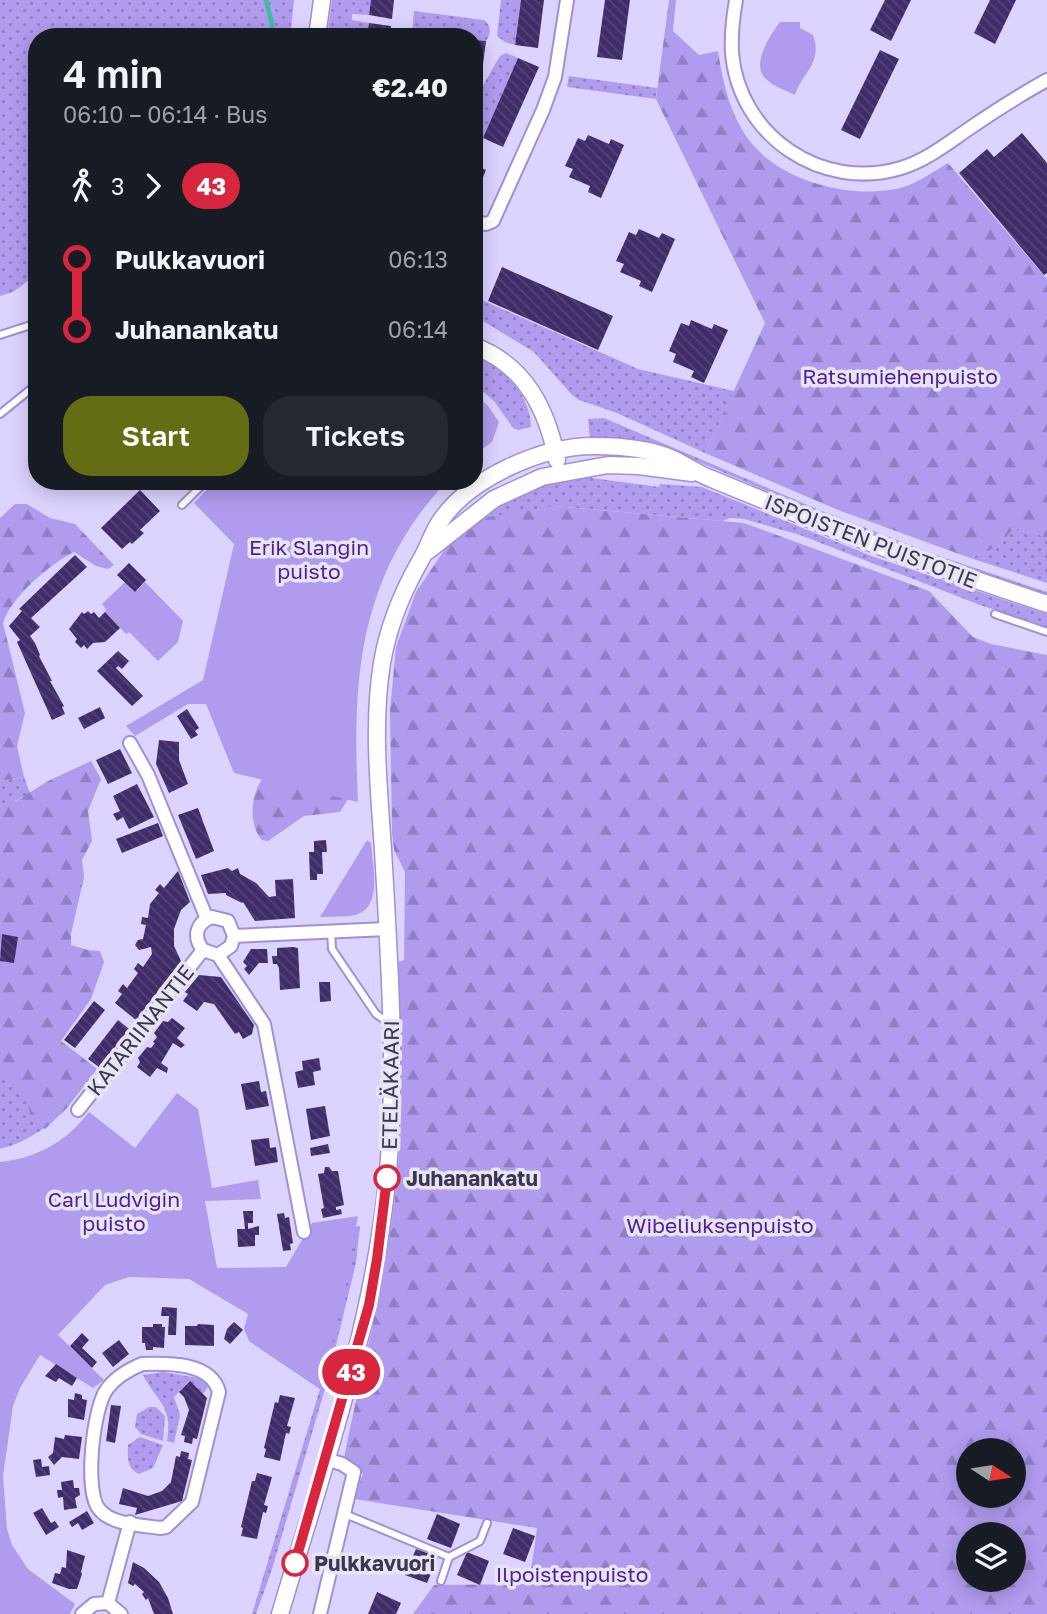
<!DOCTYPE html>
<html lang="en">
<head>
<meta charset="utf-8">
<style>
  :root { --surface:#171b24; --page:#242831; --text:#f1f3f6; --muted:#9ea1a6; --accent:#646d13 }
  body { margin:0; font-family:"Golos Text",sans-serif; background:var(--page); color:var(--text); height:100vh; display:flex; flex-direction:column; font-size:26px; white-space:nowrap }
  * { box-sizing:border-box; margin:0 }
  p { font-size:23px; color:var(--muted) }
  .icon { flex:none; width:38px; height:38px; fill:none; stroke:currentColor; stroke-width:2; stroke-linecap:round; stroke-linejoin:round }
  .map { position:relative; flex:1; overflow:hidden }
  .details { position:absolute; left:28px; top:28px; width:455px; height:462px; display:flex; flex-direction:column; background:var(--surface); border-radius:28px; box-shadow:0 4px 18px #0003 }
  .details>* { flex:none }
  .badge { padding:0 14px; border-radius:23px; font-size:24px; line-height:46px }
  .needle { width:46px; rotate:102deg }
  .fabs { position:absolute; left:956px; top:1438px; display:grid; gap:14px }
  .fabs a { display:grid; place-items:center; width:70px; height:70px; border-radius:50%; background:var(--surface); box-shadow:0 4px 18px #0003; font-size:35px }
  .map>.badge { position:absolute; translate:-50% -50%; box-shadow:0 0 0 4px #fff }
  .legs { display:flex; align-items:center; gap:10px; height:77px; padding:0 35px; font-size:23px }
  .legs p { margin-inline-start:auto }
  .headline { display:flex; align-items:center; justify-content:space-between; height:119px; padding:0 35px }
  h1 { font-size:38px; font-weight:600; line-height:52px }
  .primary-button { display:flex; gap:14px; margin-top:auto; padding:14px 35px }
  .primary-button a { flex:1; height:80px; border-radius:28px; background:var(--accent); color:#fff; font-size:28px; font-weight:600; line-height:80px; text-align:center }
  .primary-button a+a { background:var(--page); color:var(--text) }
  ul { padding:0 35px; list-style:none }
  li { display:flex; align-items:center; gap:24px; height:70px; font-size:26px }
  li i { display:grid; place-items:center; width:10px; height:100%; margin:0 9px; background:currentColor }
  li i::after { content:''; width:18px; height:18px; margin:-9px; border:5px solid; border-radius:50%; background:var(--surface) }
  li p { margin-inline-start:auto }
  li:first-child i { background:linear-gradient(#0000 50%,currentColor 0) }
  li:last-child i { background:linear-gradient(currentColor 50%,#0000 0) }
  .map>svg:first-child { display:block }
  .grass { fill:url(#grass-dots) }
  .forest { fill:url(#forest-firs); fill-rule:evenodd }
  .park { fill:#b19bef }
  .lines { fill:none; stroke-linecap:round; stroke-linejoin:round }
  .stream { stroke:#3dbea2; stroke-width:4.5 }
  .building { fill:url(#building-back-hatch) }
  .lane-casing { stroke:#a190d5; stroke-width:10 }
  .street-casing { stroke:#a190d5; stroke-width:16 }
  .secondary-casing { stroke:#a190d5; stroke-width:19 }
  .lane { stroke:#fff; stroke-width:6 }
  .street { stroke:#fff; stroke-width:12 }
  .secondary { stroke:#fff; stroke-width:16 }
  .line-1-casing { stroke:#fff; stroke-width:16 }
  .line-1 { stroke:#d7263d; stroke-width:10 }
  .stop-1-dot { fill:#fff; stroke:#d7263d; stroke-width:3.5 }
  .labels { text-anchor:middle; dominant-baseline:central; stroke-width:7; stroke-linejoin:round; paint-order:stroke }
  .park-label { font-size:21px; fill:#501e96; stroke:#e8e5f3 }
  .street-label { font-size:21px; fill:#3d3653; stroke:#e8e5f3 }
  .stop-label { font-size:21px; font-weight:bold; fill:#3d3653; stroke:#e8e5f3; text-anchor:start }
</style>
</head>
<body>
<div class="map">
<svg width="1047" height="1614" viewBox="0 0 1047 1614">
  <defs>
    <pattern id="grass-dots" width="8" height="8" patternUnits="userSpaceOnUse" patternTransform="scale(1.75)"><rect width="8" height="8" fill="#b19bef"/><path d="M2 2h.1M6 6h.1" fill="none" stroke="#917fc4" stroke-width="1.8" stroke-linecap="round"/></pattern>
    <pattern id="forest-firs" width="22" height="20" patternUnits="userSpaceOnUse" patternTransform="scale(1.75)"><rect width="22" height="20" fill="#b19bef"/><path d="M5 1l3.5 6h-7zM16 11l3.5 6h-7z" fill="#917fc4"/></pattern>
    <pattern id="building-back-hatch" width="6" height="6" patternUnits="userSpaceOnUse" patternTransform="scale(1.75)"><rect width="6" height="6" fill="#3f2c68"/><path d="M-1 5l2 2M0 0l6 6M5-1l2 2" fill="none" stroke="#534377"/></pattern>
  </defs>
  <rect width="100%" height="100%" fill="#dcd3fe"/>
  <g class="grass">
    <polygon points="0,0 294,0 290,37 37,37 37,274 13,292 0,296"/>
    <polygon points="332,0 371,0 369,15 352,14 352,20 369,23 367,37 327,37"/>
    <polygon points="501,0 521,0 515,45 505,42 497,36"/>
    <path d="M 414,11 L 484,20 C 492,26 491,34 486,41 L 474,40 L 474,37 L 451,37 L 412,32 Z"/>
    <polygon points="506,53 518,58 483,138 474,136 474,101 500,56"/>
    <polygon points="569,76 657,88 656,99 567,87"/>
    <polygon points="475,297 638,369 734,391 705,453 617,413 579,400 572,395 534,352 478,318 475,312"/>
    <path d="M 474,356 C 504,369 530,393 531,427 L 518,430 L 513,428 L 494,401 L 474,384 Z"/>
    <polygon points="604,418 817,509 933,554 1047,592 1047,597 875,537 687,457 666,450 590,439 588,419"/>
    <polygon points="592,474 592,478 659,487 660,484 702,487 874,557 1047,614 1047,627 980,605 800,535 744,519 730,518 723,521 555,506 447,546 472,521 533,485"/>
    <polygon points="1014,528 1036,533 1047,539 1047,583 970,558 998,547"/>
    <path d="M 24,777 L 30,793 L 15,801 L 30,1017 L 97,1069 C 68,1107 48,1136 0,1149 L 0,781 Z"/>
    <polygon points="360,1226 356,1263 332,1362 293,1336 331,1230"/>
    <polygon points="253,1329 306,1354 327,1370 327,1382 272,1569 256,1614 252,1614 320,1389 249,1341"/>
    <path d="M 163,1372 L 198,1378 L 209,1386 L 203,1394 L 189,1381 L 174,1397 L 180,1415 L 174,1443 L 167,1441 C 173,1406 158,1403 143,1375 Z"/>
    <polygon points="149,1407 156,1407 165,1416 163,1441 141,1434 135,1427 137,1414"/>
    <path d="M 140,1437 L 163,1445 L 153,1468 L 139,1474 C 126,1468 128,1457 128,1445 Z"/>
  </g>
  <g class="forest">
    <path d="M 669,0 L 676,0 L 673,31 L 699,55 L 718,51 C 723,84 731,119 753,145 C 785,182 849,198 896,189 C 915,185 931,173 948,163 L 1047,279 L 1047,539 L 1036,533 L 1014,528 L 998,547 L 970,558 L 838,510 L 705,453 L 765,323 L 656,99 Z"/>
    <path d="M 15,504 L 27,504 L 50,518 L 75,524 L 114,565 L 108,569 L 96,566 L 74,552 C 50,564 11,597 3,623 L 25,713 L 17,746 L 24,777 L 0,781 L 0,518 Z"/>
    <path d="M 555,506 L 744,523 L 929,591 L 973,637 L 991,644 L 1047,655 L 1047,1614 L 413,1614 L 434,1585 L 529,1584 L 537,1528 L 354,1499 L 363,1473 L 344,1458 C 363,1362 389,1268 398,1170 C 404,1100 401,1031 398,962 L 404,960 L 405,872 L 394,850 L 392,833 L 390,710 L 396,647 L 416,592 L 447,546 L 488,517 ZM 968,1451 L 1013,1451 L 1013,1496 L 968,1496 ZM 968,1535 L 1013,1535 L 1013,1580 L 968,1580 Z"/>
    <path d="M 91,761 L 101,779 L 88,811 L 92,841 L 82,860 L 84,877 L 71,934 L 71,945 L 88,950 L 100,951 L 104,962 L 91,999 L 61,1041 L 97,1069 L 66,1109 L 45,1129 L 30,1118 C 28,1089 18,1087 0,1068 L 0,811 L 48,781 Z"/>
    <path d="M 262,779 L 348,799 L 340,812 L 304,816 L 268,841 L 262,840 C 248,825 251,795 262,779 Z"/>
  </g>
  <g class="park">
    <path d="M 780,22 L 800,22 L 800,28 L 813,35 C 823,63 803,71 795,95 C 785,90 772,86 765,78 C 751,64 770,35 780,22 Z"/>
    <polygon points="474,393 488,406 499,422 492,442 474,455"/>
    <path d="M 215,481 L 447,481 C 358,576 352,679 358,802 L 234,773 L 206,704 L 188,704 L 135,736 L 126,726 L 203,680 L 234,544 L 194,503 Z"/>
    <polygon points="125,582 135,592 145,582 183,621 178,642 158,661 129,632 126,634 105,612 106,609 102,604"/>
    <path d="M 367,840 L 371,843 C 372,863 383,905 358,914 C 347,918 332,916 320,917 Z"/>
    <path d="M 177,1093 L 198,1109 L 212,1188 L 258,1180 L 261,1199 L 205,1201 L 217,1268 L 286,1267 L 312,1223 L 358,1216 L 343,1301 L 320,1389 L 249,1341 L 244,1329 L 248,1314 L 189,1279 L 129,1277 L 105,1285 L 58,1335 L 104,1380 L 93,1388 L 40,1355 L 20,1388 L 13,1406 L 3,1476 L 7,1529 L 12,1545 L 28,1569 L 75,1604 L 70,1614 L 0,1614 L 0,1162 C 37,1158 66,1142 89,1112 L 135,1148 Z"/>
  </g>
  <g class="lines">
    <polyline class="stream" points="266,0 272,24 271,37"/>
  </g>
  <g class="building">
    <polygon points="371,0 394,0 392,19 369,15"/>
    <polygon points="521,0 544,0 538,48 515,45"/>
    <polygon points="605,0 630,0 622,60 597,57"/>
    <polygon points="885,0 911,0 891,41 870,30"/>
    <polygon points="990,0 1016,0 995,44 974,33"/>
    <polygon points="369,23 391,26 389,37 367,37"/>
    <polygon points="474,40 486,41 483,64 474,63"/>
    <polygon points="880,50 899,59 860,139 841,130"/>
    <polygon points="518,58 539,67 503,147 483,138"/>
    <polygon points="1022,133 1047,163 1047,273 1044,275 959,173 987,149 994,157"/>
    <polygon points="588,135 609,144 611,139 624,145 601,198 588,192 590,186 569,177 573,169 565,166 578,138 585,141"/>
    <polygon points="474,165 486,170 477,191 474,190"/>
    <polygon points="639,229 659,238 662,233 675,239 652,292 639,286 641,281 620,272 624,264 616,261 629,232 636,235"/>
    <polygon points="502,267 613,316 598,350 488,301"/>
    <polygon points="691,320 712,329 714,324 728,330 704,383 691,377 694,371 673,362 676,354 669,351 681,323 689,326"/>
    <polygon points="140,490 160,511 140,530 144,533 132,544 130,542 122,549 101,528"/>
    <polygon points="75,555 87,567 31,618 40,627 30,636 35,643 40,655 39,656 52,681 50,681 64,706 62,707 65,714 52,720 17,642 20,640 9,626 22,611 19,609"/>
    <polygon points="129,563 146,580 135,592 117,575"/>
    <polygon points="88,611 91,614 94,612 99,618 105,612 120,628 105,642 93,643 87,649 84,645 81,648 75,642 77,639 69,629 82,612 84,614"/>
    <polygon points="118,651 129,661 122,669 118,666 116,668 143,696 132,706 97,671"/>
    <polygon points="100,707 105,718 84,729 78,718"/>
    <polygon points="187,709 199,728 195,731 198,735 191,739 177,716"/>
    <polygon points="159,740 179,742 179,760 188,784 169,793 156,764"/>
    <polygon points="120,749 132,773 108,784 96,760"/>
    <polygon points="137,784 154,817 129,829 123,817 117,821 113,814 120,811 113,796"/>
    <polygon points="198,808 214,851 196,859 178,815"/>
    <polygon points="158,823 163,836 122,853 116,839"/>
    <polygon points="326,840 327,852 322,852 323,874 317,874 317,880 310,880 309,852 314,852 314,841"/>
    <polygon points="228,868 232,871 238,868 240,874 256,883 269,897 276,896 275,880 293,879 295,918 255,921 243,902 242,903 226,895 226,893 208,894 201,875"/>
    <polygon points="178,871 190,902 181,910 174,929 174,946 181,961 136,1020 115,1003 122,994 118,991 123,984 127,988 138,973 134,969 138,963 143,967 152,954 151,947 139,950 135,945 138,940 143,939 146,925 141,924 142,917 148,918 150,904 159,893 155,890 160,884 164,888"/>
    <polygon points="2,934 18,937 14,963 0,961"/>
    <polygon points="293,947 298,948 300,988 280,990 279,968 277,964 273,964 272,956 277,956 277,948"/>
    <polygon points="251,949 267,949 268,963 259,963 249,975 244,969 247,966 243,962"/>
    <polygon points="199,975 221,977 254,1025 252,1034 243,1039 239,1032 235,1034 214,1004 204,1002 197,1011 183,1001 188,994 185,992"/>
    <polygon points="319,982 330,982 331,1001 320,1002"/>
    <polygon points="94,1001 105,1010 75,1048 64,1040"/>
    <polygon points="172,1018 185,1028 177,1038 185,1045 181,1048 173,1043 161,1063 168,1068 167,1073 157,1068 150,1077 137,1067 140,1062 138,1058 147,1047 151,1048 155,1043 153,1042 157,1037 154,1033 163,1021 168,1022"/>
    <polygon points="118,1020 129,1029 99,1067 88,1059"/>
    <polygon points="319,1058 321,1070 313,1072 315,1085 298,1088 295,1072 303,1070 302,1061"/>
    <polygon points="259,1081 261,1092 266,1091 269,1106 246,1110 241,1084"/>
    <polygon points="325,1106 330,1136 311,1140 306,1109"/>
    <polygon points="269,1138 270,1148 276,1147 278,1162 255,1166 251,1140"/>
    <polygon points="328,1144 330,1153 311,1156 310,1148"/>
    <polygon points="325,1167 329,1167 332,1171 338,1171 344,1205 336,1207 336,1210 341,1209 342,1214 323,1218 321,1209 324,1208 318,1174 324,1173"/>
    <polygon points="243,1211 253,1211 253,1223 248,1223 248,1229 259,1226 259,1235 255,1235 255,1246 238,1247 237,1229 245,1229"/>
    <polygon points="284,1213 285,1218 289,1217 293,1243 290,1244 291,1250 283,1251 277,1214"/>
    <polygon points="162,1307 177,1308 176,1335 168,1335 169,1316 161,1316"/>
    <polygon points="234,1322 243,1330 230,1344 224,1339 227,1329"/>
    <polygon points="153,1324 162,1324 162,1327 165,1327 164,1348 153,1347 153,1350 146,1350 145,1343 142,1343 142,1327 153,1327"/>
    <polygon points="198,1324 214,1325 214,1346 185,1345 185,1326 197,1326"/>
    <polygon points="82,1333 89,1340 82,1348 97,1362 92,1368 70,1346"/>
    <polygon points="119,1340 129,1354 113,1367 102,1353"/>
    <polygon points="56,1364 77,1378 72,1386 59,1378 56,1382 45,1376"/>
    <polygon points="190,1381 207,1398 197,1439 193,1438 192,1444 184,1442 185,1436 181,1435 189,1410 184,1397 179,1392"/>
    <polygon points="75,1393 82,1395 82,1399 87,1400 84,1420 68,1417 68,1399 74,1400"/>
    <polygon points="280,1395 295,1398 287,1426 291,1427 289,1434 286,1433 280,1461 264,1457 266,1449 264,1448 275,1402 278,1403"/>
    <polygon points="111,1405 121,1406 115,1443 106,1441"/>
    <polygon points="65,1435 82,1437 79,1459 62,1457 54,1465 48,1457 53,1453 55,1437 64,1439"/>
    <polygon points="181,1451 189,1453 188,1459 192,1460 182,1501 135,1515 137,1508 119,1504 123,1488 148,1496 162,1491 171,1482 176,1456 180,1457"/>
    <polygon points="41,1459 42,1467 49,1466 50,1475 36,1477 33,1460"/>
    <polygon points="257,1473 272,1477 264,1505 268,1506 266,1513 263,1512 257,1539 241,1536 243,1528 241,1527 252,1481 255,1481"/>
    <polygon points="73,1480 74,1488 79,1488 80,1495 75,1498 77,1508 64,1510 63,1497 58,1498 57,1490 62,1490 61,1482"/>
    <polygon points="42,1508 51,1523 55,1521 59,1527 46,1535 33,1513"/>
    <polygon points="87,1511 94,1523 82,1530 78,1523 72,1527 69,1522"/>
    <polygon points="437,1514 460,1524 451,1548 427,1539"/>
    <polygon points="513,1528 535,1536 525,1562 503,1554"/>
    <polygon points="416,1549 438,1557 427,1583 405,1575"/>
    <polygon points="67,1550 85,1556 81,1572 82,1574 77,1589 69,1589 52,1583 55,1573 60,1574 62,1567 66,1568"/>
    <polygon points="467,1552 489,1561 480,1585 457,1575"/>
    <polygon points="133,1562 144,1568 159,1582 168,1598 173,1614 154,1614 148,1598 146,1600 142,1594 144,1592 135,1584 133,1586 128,1583"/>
    <polygon points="377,1592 401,1603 396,1614 368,1614"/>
  </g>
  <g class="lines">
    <defs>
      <g id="lane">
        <polyline points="0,335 37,323"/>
        <polyline points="0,414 37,384"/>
        <polyline points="182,505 206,481"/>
        <polyline points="995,614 1047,632"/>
        <polyline points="331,931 332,949 376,1014 388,1022"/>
        <polyline points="345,1514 449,1557"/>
        <polyline points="441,1581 449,1557 480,1541 487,1523"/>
      </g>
      <g id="street">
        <path d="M 736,0 C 733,17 731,36 732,53 C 739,136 822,192 901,168 C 927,160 948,143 970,128 C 995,111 1020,95 1047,80"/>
        <polyline points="474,222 486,224 493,221 543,110 555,77 567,0"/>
        <polyline points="130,743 148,775 207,919"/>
        <path d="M 234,936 L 231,946 L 218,955 L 203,950 C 192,936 197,922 212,917 L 228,921 L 234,936 L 387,929"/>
        <polyline points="218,955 264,1024 304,1232"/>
        <polyline points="78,1110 203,950"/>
        <path d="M 142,1364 C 168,1363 211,1362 219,1392 L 192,1502 L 166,1527 L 160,1528 C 142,1525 111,1525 99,1509 C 84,1491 93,1407 107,1389 C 115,1378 130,1369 142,1364 Z"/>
        <polyline points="82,1614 94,1604 108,1603"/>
        <polyline points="121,1614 108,1603 130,1522"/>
        <polyline points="320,1614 354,1472 342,1464 326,1459"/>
      </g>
      <g id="secondary">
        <polyline points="317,37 322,0"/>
        <path d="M 474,346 C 525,365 547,409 557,460"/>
        <polyline points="428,551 494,499 542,477 608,465 639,466 692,473"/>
        <path d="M 280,1614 C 323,1469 374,1324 388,1172 C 397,1065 389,957 383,850 C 379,789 372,724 382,663 C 388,627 401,595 419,563 C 427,550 431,536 439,523 C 468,478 542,446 594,446 C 620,446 649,448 673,459 C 686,465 698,474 712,479 C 754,496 795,513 836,530 C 906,557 976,580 1047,604"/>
      </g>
    </defs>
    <use href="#lane" class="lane-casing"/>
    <use href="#street" class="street-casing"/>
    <use href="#secondary" class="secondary-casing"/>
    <use href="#lane" class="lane"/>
    <use href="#street" class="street"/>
    <use href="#secondary" class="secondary"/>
  </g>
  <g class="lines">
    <defs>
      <polyline id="line-1" points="295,1563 369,1305 377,1259 387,1178"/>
    </defs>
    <use href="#line-1" class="line-1-casing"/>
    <use href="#line-1" class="line-1"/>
  </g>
  <g class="stop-1-dot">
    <circle cx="387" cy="1178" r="12"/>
    <circle cx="295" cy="1563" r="12"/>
  </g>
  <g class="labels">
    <g class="park-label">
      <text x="900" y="376">Ratsumiehenpuisto</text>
      <text x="309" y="547">Erik Slangin<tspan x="309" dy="24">puisto</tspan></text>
      <text x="114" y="1199">Carl Ludvigin<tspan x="114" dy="24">puisto</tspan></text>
      <text x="720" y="1225">Wibeliuksenpuisto</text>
      <text x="572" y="1574">Ilpoistenpuisto</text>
    </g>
    <g class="street-label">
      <text transform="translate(871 541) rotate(21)">ISPOISTEN PUISTOTIE</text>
      <text transform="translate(140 1030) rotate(-52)">KATARIINANTIE</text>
      <text transform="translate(390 1085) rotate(-89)">ETELÄKAARI</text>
    </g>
    <g class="stop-label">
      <text x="406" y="1178">Juhanankatu</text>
      <text x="314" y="1563">Pulkkavuori</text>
    </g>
  </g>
</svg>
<div class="fabs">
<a><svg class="needle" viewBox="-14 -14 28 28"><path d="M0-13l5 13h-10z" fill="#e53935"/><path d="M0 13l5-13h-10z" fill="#9ea1a6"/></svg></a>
<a><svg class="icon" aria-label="layers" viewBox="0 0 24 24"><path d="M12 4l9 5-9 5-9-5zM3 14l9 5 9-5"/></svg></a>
</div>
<b class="badge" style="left:351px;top:1372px;background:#d7263d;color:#fff">43</b>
<section class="details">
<div class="headline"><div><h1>4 min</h1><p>06:10 – 06:14 · Bus</p></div><b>€2.40</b></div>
<div class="legs"><svg class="icon" aria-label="walk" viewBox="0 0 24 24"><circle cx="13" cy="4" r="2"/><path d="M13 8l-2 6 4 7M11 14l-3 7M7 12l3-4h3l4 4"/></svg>3<svg class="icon" aria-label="forward" viewBox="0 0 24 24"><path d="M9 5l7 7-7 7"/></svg><b class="badge" style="background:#d7263d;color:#fff">43</b></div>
<ul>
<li><i style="color:#d7263d"></i><b>Pulkkavuori</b><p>06:13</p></li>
<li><i style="color:#d7263d"></i><b>Juhanankatu</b><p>06:14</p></li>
</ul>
<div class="primary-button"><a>Start</a><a>Tickets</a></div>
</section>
</div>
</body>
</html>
